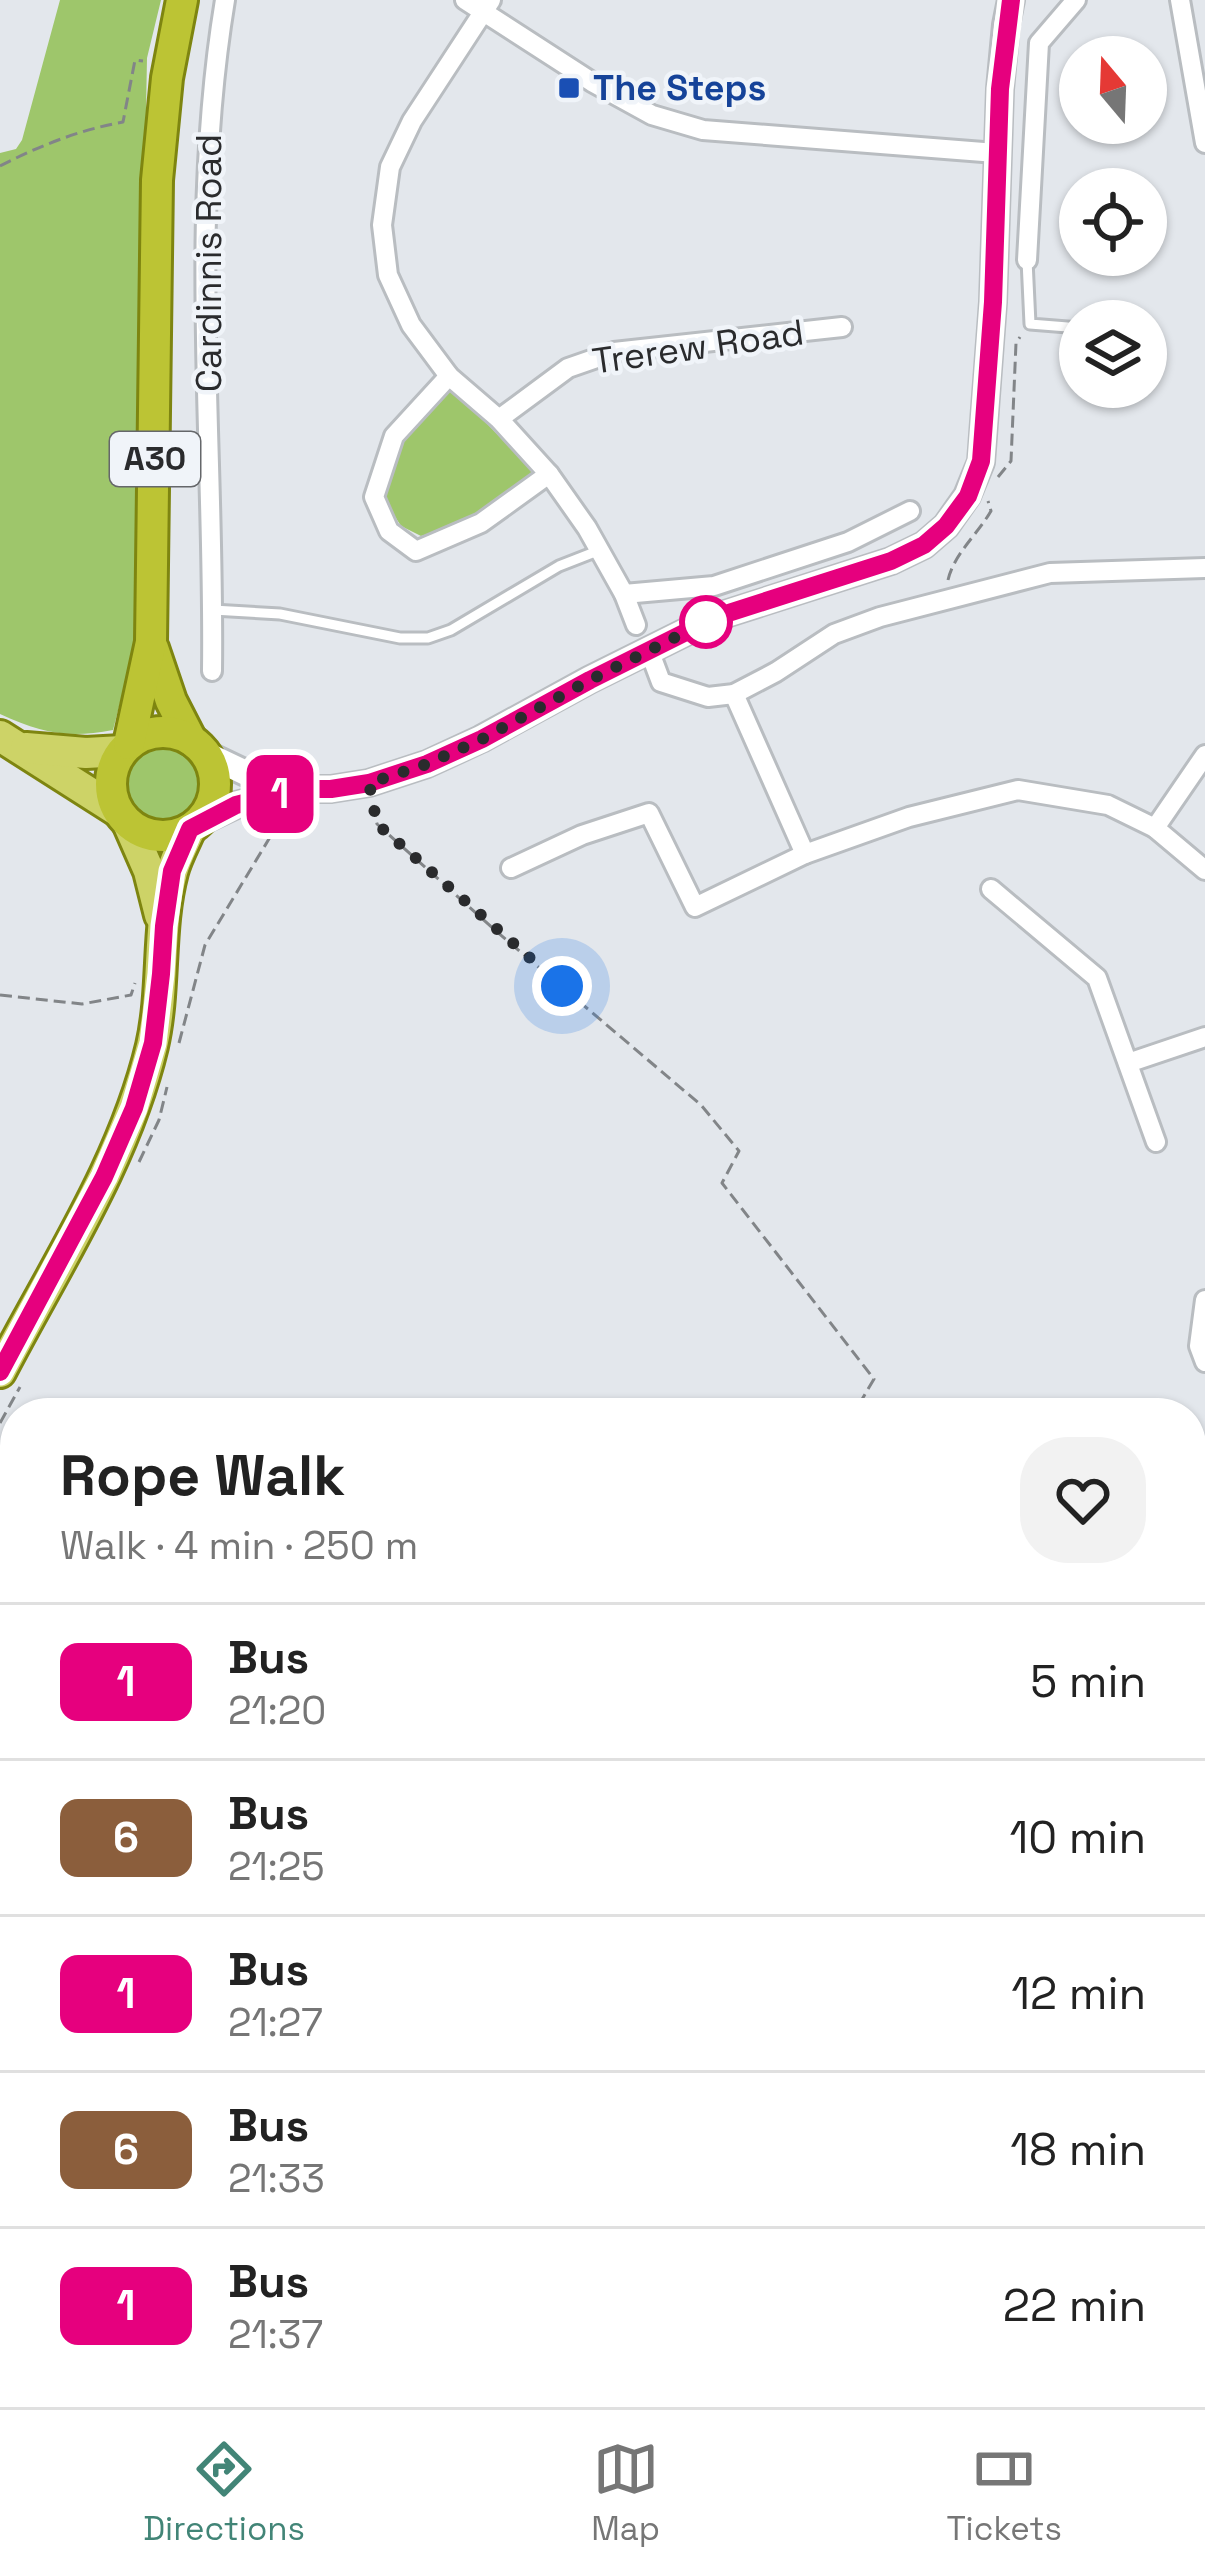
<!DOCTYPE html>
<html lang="en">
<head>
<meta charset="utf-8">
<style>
  :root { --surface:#fff; --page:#f2f2f2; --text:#222; --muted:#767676; --line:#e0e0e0; --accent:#428577 }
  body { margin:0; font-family:"Space Grotesk",sans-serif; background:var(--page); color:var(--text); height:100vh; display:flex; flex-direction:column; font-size:45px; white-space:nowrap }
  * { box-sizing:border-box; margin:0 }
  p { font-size:39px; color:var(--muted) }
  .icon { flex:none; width:66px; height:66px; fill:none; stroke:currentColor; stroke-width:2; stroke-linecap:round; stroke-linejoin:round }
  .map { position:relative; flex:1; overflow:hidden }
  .side { position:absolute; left:0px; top:1398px; width:1206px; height:1011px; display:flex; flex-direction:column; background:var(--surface); border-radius:48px 48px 0 0; box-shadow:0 3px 9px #0004 }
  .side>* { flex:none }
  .badge { padding:0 24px; border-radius:18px; font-size:42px; line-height:78px }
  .needle { width:78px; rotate:341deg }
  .tools { position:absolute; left:1059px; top:36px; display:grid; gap:24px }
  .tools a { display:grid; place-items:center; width:108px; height:108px; border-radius:50%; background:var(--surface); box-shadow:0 3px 9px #0004; font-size:60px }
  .you { position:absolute; width:60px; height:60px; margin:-30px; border:9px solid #fff; border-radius:50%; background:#1a73e8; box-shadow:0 0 0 18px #1a73e833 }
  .map>.badge { position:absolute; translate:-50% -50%; box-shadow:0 0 0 6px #fff }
  .round { display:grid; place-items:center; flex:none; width:126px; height:126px; border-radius:48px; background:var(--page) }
  .headline { display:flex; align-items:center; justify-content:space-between; height:204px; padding:0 60px }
  h1 { font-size:57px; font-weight:700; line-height:90px }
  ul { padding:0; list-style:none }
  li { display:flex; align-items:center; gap:36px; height:156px; padding:0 60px; border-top:3px solid var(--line) }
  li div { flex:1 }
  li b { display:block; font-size:45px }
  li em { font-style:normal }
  li .badge { min-width:132px; font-weight:700; text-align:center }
  .tabs { display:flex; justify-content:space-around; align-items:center; height:168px; border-top:3px solid var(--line); background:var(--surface); font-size:33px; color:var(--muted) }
  .tabs a { display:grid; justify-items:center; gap:6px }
  .tabs .selected { color:var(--accent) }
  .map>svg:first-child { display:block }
  .green { fill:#9ec66b }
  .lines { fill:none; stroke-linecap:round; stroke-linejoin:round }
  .river { stroke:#7dd3fb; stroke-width:33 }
  .service-casing { stroke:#b9bdc1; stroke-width:15 }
  .minor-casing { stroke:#b9bdc1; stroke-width:24 }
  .tertiary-casing { stroke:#b9bdc1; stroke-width:30 }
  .secondary-casing { stroke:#b9bdc1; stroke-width:33 }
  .primary-casing { stroke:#7e8510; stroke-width:36 }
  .trunk-casing { stroke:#7e8510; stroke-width:36 }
  .path { stroke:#828588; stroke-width:3; stroke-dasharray:12 6; stroke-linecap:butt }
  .service { stroke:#fff; stroke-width:9 }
  .minor { stroke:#fff; stroke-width:18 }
  .tertiary { stroke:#fff; stroke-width:24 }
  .secondary { stroke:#e6e9b3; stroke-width:27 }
  .primary { stroke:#cdd367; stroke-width:30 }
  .trunk { stroke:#bcc434; stroke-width:30 }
  .line-casing { stroke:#fff; stroke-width:27 }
  .line { stroke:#e6007e; stroke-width:18 }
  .walk { stroke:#2a2b2d; stroke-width:12; stroke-dasharray:0 21.6 }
  .transit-dot { fill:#1a4fb4; stroke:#f0f4f9; stroke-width:4.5 }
  .stop-dot { fill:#fff; stroke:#e6007e; stroke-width:6 }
  .labels { text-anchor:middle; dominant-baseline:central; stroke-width:9; stroke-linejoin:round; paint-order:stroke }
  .shield { fill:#f0f4f9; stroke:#65676a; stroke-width:3 }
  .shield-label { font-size:33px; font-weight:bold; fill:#2a2b2d }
  .transit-label { font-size:36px; font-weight:bold; fill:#164399; stroke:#f0f4f9; text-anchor:start }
  .street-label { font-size:36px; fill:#2a2b2d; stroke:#f0f4f9 }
</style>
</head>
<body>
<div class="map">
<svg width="1205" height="2407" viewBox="0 0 1205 2407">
  <rect width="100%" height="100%" fill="#e3e7ec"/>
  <g class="green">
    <path d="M 60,0 L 161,0 L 147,58 L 136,641 L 113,730 C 68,739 42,733 0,714 L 0,153 L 16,149 L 22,140 Z"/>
    <polygon points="444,386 458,393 533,472 530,482 454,526 421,536 401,526 383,498 403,428"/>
    <circle cx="165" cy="783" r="40"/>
  </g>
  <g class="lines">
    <polyline class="river" points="0,2044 15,2008"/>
    <defs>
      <g id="service">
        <polyline points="1027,260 1030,324 1080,328"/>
        <polyline points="213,610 280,614 400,638 428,638 451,630 559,566 600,550"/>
        <path d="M 1191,2112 C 1205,2134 1193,2166 1205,2191"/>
        <polyline points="32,2407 41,2394"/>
      </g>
      <g id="minor">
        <polyline points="465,0 592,82 652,115 703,130 996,153"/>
        <polyline points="491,0 412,121 390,167 382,225 388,275 411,325 449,376 499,419 549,474 587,528 624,594 636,625"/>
        <polyline points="1180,0 1205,143"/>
        <polyline points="1027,260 1039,43 1076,0"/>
        <polyline points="449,376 394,436 374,497 389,531 416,551 481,523 549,474"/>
        <polyline points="499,419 568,368 614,352 842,327"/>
        <polyline points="624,594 714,586 848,542 910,511"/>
        <polyline points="649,650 661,682 708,697 734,694 776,672 834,634 880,617 1050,573 1205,568"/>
        <path d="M 212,671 C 215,448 188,222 225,0"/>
        <polyline points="734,694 805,854"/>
        <polyline points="1155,828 1205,755"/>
        <polyline points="511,868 582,835 649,813 695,907 805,854 909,817 1018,790 1108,805 1155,828 1205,870"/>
        <polyline points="991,889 1097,978 1156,1142"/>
        <polyline points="1128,1063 1205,1037"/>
        <polyline points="1205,1300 1199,1346 1205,1362"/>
        <polyline points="1191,2368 1205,2368"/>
        <polyline points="175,2394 180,2407"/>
        <polyline points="268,2394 270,2407"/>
        <polyline points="432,2394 466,2407"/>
        <polyline points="772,2394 793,2407"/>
        <polyline points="404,2407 429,2394"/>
      </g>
      <g id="tertiary">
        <polyline points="206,754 252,776 296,789"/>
        <polyline points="198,823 236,805 299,789 331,789 369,783 427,764 481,739 589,680 716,617 891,561 924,545 946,526 967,496 981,462 993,302 1000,89 1006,25 1011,0"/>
      </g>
      <g id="secondary">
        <polyline points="1191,2220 1205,2223"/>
        <polyline points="92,2407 104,2394"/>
      </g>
      <g id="primary">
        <polyline points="0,736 118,811"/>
        <polyline points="26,748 86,753 122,751"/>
        <polyline points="128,823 149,871 160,915"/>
        <path d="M 0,1372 C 55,1266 124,1163 152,1046 C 165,989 157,928 172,872 C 176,857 184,843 190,829"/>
      </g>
      <g id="trunk">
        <polyline points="153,648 171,701 191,740"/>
        <circle cx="163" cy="784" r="52"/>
        <polyline points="129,744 151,642 157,180 167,78 182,0"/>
      </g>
    </defs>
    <use href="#service" class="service-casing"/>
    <use href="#minor" class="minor-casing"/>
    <use href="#tertiary" class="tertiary-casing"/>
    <use href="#secondary" class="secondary-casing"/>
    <use href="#primary" class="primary-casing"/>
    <use href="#trunk" class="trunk-casing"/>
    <g class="path">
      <path d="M 0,166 C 39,146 79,130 123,122 L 135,60 L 143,61"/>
      <polyline points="998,477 1011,461 1016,343 1020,337"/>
      <path d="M 948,580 C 954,554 977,535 991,511 L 988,501"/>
      <polyline points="373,805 377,824 496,931 701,1105 739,1151 722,1183 874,1379 854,1413"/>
      <polyline points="0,995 82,1004 131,995 135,983"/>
      <polyline points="179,1043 205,945 281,819"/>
      <polyline points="139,1162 159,1120 167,1087"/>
      <polyline points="0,1423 20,1387"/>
      <polyline points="1191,1603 1205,1604"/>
      <polyline points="1191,1639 1205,1648"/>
      <polyline points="1191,2284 1205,2286"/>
    </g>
    <use href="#service" class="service"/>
    <use href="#minor" class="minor"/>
    <use href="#tertiary" class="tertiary"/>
    <use href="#secondary" class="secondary"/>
    <use href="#primary" class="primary"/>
    <use href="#trunk" class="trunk"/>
  </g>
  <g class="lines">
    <defs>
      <polyline id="line" points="0,1372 104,1177 134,1108 153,1043 161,974 164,926 172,871 190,829 236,805 298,789 331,789 369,783 427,764 482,739 590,680 716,617 891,561 924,545 946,526 968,496 981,461 993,302 1000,89 1011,0"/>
    </defs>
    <use href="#line" class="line-casing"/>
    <use href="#line" class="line"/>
    <polyline class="walk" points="562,986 377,824 369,783 427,764 482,739 590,680 716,617 706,622"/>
  </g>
  <rect class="transit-dot" x="557" y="76" width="24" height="24" rx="6"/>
  <circle class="stop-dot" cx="706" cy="622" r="24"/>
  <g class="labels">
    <rect class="shield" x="110" y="432" width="90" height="54" rx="9"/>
    <g class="shield-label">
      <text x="155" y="459">A30</text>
    </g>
    <g class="transit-label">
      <text x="593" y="88">The Steps</text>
    </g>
    <g class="street-label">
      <text transform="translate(209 263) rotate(-90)">Cardinnis Road</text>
      <text transform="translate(698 347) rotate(-8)">Trerew Road</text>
    </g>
  </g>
</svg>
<div class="tools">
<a><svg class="needle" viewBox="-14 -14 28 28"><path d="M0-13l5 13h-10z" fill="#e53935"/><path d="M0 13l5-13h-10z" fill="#767676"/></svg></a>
<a><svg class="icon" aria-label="locate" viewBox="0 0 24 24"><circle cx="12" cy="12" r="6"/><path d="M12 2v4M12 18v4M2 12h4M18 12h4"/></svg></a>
<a><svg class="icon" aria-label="layers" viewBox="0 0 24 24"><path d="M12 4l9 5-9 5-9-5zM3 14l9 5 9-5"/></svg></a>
</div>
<div class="you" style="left:562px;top:986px"></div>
<b class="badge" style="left:280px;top:794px;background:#e6007e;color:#fff">1</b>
<section class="side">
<div class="headline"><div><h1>Rope Walk</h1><p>Walk · 4 min · 250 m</p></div><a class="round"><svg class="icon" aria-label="heart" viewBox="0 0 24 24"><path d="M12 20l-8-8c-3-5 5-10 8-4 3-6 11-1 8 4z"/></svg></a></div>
<ul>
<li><span class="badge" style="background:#e6007e;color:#fff">1</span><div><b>Bus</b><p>21:20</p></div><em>5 min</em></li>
<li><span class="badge" style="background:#8b5e3c;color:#fff">6</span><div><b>Bus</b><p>21:25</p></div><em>10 min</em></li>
<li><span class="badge" style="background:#e6007e;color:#fff">1</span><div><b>Bus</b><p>21:27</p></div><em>12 min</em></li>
<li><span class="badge" style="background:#8b5e3c;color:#fff">6</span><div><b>Bus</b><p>21:33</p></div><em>18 min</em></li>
<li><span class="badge" style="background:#e6007e;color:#fff">1</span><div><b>Bus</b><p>21:37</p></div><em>22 min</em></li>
</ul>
</section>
</div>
<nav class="tabs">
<a class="selected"><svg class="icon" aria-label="directions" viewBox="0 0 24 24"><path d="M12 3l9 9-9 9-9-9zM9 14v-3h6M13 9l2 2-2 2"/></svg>Directions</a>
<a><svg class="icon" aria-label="map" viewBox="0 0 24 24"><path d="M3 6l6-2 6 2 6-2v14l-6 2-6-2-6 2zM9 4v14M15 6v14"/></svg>Map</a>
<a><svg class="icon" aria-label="tickets" viewBox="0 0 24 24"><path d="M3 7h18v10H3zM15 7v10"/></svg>Tickets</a>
</nav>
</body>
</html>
